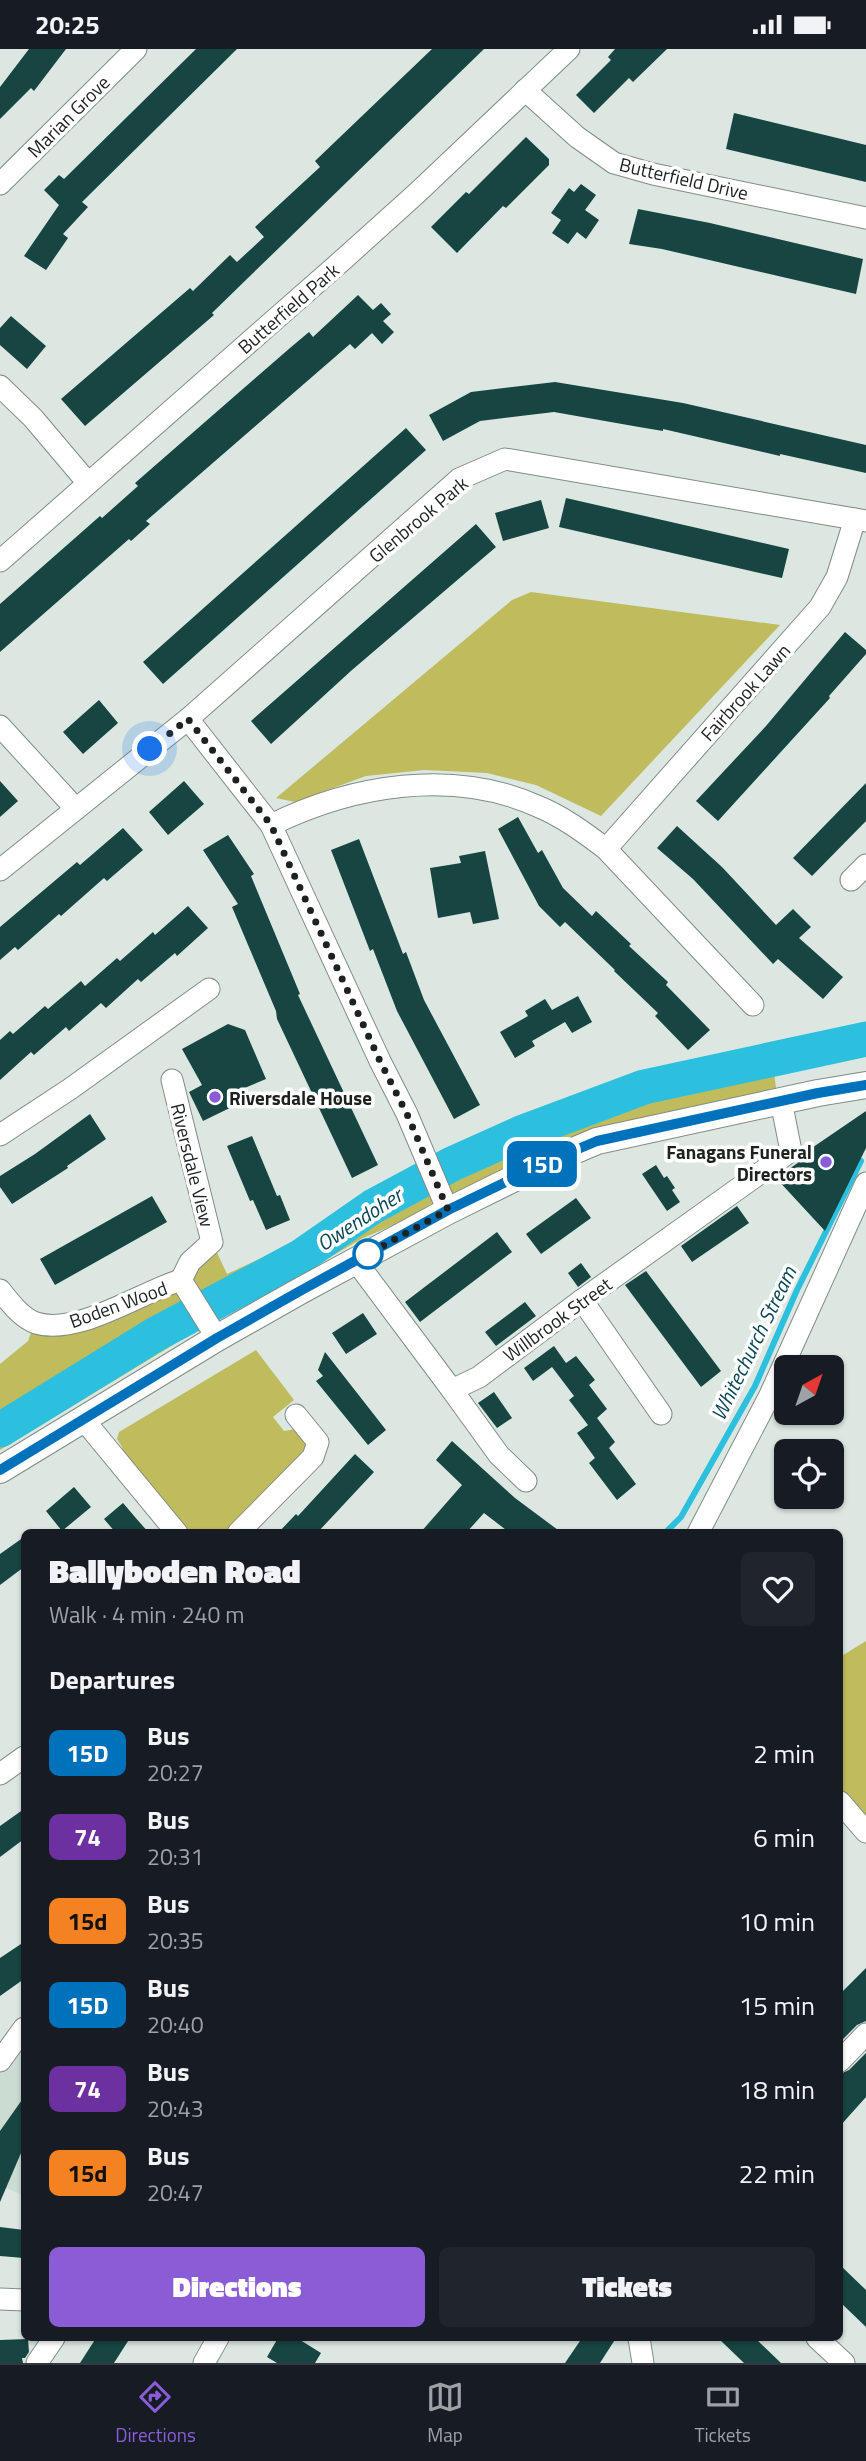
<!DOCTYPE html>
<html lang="en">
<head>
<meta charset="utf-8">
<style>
  :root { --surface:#171b24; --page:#20242c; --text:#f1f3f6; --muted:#9ea1a6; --line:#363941; --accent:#8a5dd7 }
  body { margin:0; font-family:"Titillium Web",sans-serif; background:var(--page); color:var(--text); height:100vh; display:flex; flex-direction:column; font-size:26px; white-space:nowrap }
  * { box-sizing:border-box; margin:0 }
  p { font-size:23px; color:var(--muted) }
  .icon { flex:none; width:38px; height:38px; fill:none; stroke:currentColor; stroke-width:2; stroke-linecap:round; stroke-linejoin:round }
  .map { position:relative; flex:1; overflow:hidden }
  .sheet { position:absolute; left:21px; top:1480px; width:822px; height:812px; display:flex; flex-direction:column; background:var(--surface); border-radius:10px; box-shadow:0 2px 5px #0004 }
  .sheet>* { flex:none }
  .badge { padding:0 14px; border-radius:10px; font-size:24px; line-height:46px }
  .needle { width:46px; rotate:40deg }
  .buttons { position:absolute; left:774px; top:1306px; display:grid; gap:14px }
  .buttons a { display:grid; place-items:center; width:70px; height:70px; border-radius:10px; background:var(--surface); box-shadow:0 2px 5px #0004; font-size:35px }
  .you { position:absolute; width:35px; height:35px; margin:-18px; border:5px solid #fff; border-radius:50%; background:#1a73e8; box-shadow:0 0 0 10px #1a73e833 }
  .map>.badge { position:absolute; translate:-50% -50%; box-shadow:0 0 0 4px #fff }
  h2 { padding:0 28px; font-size:26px; line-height:63px }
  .round { display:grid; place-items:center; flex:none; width:74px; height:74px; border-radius:10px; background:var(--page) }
  .head { display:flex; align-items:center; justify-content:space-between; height:119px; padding:0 28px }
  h1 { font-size:33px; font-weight:800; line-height:52px }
  .action { display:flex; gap:14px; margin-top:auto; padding:14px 28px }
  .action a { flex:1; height:80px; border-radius:10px; background:var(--accent); color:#fff; font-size:28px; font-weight:800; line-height:80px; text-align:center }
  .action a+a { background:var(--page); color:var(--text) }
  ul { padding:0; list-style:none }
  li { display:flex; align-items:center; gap:21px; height:84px; padding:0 28px }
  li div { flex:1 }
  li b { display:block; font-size:26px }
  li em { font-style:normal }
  li .badge { min-width:77px; font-weight:700; text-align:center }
  .status { display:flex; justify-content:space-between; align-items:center; height:49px; padding:0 35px; background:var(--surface); direction:ltr }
  .status svg { height:19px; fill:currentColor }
  .tabs { display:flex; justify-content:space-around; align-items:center; height:98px; border-top:2px solid var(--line); background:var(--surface); font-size:19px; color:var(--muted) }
  .tabs a { display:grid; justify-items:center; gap:4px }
  .tabs .active { color:var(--accent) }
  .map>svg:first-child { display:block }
  .built { fill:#cbddd3 }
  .green { fill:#c0bc5d }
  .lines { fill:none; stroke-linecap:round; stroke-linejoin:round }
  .stream { stroke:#2cbfde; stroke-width:6 }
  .river { stroke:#2cbfde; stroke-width:35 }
  .building { fill:#174541 }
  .minor-casing { stroke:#828c86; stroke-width:23 }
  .major-casing { stroke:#828c86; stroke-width:28 }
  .minor { stroke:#fff; stroke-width:21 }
  .major { stroke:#fff; stroke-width:26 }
  .line-casing { stroke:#fff; stroke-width:16 }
  .line { stroke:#0072bc; stroke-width:10 }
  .walk { stroke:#1e221f; stroke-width:7; stroke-dasharray:0 12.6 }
  .poi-dot { fill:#8a5dd7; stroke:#fff; stroke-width:2.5 }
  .stop-dot { fill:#fff; stroke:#0072bc; stroke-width:3.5 }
  .labels { text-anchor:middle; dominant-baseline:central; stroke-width:7; stroke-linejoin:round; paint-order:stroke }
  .street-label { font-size:19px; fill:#1e221f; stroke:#fff }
  .poi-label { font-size:19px; font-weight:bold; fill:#1e221f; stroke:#fff; text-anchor:start }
  .water-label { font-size:21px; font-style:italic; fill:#0b4855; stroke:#fff }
</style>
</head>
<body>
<div class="status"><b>20:25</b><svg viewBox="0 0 49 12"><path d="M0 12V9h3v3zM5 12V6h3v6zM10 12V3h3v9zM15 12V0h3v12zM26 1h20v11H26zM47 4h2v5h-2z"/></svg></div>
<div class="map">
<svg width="866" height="2314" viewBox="0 0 866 2314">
  <rect width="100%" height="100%" fill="#dce7e1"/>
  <polygon class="built" points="24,1997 24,2147 0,2136 0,2020 15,1998"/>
  <g class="green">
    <polygon points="531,543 780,576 601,767 536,736 487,724 424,721 366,727 295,753 276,749 512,551"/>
    <polygon points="772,1010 778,1053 437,1151 408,1170 363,1189 303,1224 201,1279 0,1401 0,1315 28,1292 33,1278 162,1237 212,1193 227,1225 372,1158 452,1115 521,1084 644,1038"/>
    <polygon points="256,1301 294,1351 273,1368 284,1382 296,1380 306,1391 306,1400 224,1484 187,1484 123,1407 122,1398 117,1390 119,1383"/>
    <polygon points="866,1592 866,1771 840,1745 840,1608"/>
  </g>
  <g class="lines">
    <polyline class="stream" points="665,1484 681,1468 755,1337 797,1241 861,1112"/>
    <polyline class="river" points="0,1381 156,1285 300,1208 372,1158 452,1115 521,1084 644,1038 866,990"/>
  </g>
  <g class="building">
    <polygon points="29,0 66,0 34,42 31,39 0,70 0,38"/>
    <polygon points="196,0 237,0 82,153 88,158 63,185 68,189 46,221 24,207 59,156 44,141 59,126 64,130"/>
    <polygon points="432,0 484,0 250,227 212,264 214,266 85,377 61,350 190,239 193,242 230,206 237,213 264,188 255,178 320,118 315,112"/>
    <polygon points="615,0 667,0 633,33 629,29 594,64 576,46 611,11 608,8"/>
    <polygon points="734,64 866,96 866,133 726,100"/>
    <polygon points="526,88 549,110 549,116 506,159 503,157 457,204 431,178 466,143 469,145"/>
    <polygon points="581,135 596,146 585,161 599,171 586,190 577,183 568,195 552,184 561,171 551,164 569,139 574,143"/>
    <polygon points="638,160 710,174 863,210 856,245 662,200 629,195"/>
    <polygon points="358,246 373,261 381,254 391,265 383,272 394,283 382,295 372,284 355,300 350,295 146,472 150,475 131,492 129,490 0,603 0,555 100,467 102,469 138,437 135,434 290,299 309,283 313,288"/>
    <polygon points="11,267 46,297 27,320 0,296 0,279"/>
    <polygon points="555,333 683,354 866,396 866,424 780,405 780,407 663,380 663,382 639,378 554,363 480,372 443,392 429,366 471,343"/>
    <polygon points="406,379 426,401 163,635 143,613"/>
    <polygon points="566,449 789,500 782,529 559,478"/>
    <polygon points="541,451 549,479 503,492 495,464"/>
    <polygon points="476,475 496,498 352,621 271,695 251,672"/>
    <polygon points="845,583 866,601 866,605 829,647 830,649 718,772 696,752 766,677"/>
    <polygon points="99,651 118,674 83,705 63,683"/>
    <polygon points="0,732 18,752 0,768"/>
    <polygon points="184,732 204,755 168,786 149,763"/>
    <polygon points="866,734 866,772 812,827 793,809"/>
    <polygon points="518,768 538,804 542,801 563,839 592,867 596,862 631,895 629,897 668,933 666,936 710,981 688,1001 655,967 658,964 614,922 615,921 565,873 560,878 539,857 498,780"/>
    <polygon points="677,777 722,818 776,876 793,860 811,878 799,889 843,928 823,950 778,910 773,915 693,830 657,799"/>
    <polygon points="123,779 143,801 107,832 104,829 61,867 59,865 18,901 15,898 0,911 0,878 77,813 80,816"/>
    <polygon points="228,786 254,825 251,827 300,945 298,946 378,1116 352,1129 277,970 276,962 232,858 238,855 203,801"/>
    <polygon points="359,790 403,905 406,903 424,951 480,1056 454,1070 397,962 373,900 370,902 331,801"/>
    <polygon points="485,802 499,870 473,875 470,863 438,869 430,819 461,814 459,807"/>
    <polygon points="188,857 208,879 177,907 175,904 141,933 138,930 106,959 101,954 69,982 66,978 34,1006 31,1003 0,1031 0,991 10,982 13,985 45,957 48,960 81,932 85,937 117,909 120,912 153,883 155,886"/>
    <polygon points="578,947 592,973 572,984 565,973 532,992 535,997 515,1009 500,983 528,967 525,962 545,950 552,961"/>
    <polygon points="228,975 245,981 266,1030 235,1043 240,1054 203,1072 189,1043 202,1036 182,1000"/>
    <polygon points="866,1062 866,1099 825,1182 776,1129 799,1113 803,1105"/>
    <polygon points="90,1065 106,1090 67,1117 68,1119 12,1155 0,1138 0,1127 35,1105"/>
    <polygon points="252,1087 277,1147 280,1146 290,1171 266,1181 253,1151 250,1152 227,1097"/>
    <polygon points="656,1116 664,1129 667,1127 675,1139 672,1141 680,1153 667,1162 642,1125"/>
    <polygon points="152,1147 167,1173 55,1236 40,1210"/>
    <polygon points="576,1149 591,1169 541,1205 526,1185"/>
    <polygon points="737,1157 749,1174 692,1213 681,1197"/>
    <polygon points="497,1183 512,1203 420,1273 405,1253"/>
    <polygon points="581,1214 591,1228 578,1238 568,1224"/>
    <polygon points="646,1222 721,1322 701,1338 625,1236"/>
    <polygon points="525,1253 536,1267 496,1297 485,1283"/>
    <polygon points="363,1264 377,1285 346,1305 332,1284"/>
    <polygon points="554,1297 566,1314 576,1307 595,1331 589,1336 607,1360 597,1369 615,1393 609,1399 636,1435 617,1451 589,1414 595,1409 577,1384 588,1376 569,1351 574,1347 552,1318 533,1332 524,1319"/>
    <polygon points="325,1303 386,1381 368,1396 316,1332 323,1327 318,1321"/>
    <polygon points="494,1343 512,1369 497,1379 478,1354"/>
    <polygon points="452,1392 515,1449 562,1484 510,1484 484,1464 466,1484 420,1484 462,1436 436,1411"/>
    <polygon points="355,1405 374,1423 317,1484 278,1484 296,1465 298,1467"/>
    <polygon points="74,1438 91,1458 62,1482 46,1462"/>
    <polygon points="123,1454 135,1468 149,1484 116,1484 104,1470"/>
    <polygon points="24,1488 24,1518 0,1536 0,1505"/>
    <polygon points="24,1760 24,1790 0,1808 0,1777"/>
    <polygon points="24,1893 24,1930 0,1947 0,1909"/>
    <polygon points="866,1919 866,1972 857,1976 840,1993 840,1945"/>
    <polygon points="866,2004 866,2048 840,2077 840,2025 849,2021"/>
    <polygon points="24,2048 24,2097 0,2153 0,2082"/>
    <polygon points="0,2178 24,2181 24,2209 0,2207"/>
    <polygon points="840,2216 866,2241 866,2278 840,2253"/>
    <polygon points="96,2289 130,2289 114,2314 80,2314"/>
    <polygon points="278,2289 297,2289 321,2304 315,2314 277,2314 267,2308"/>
    <polygon points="582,2289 616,2289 600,2314 565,2314"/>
    <polygon points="718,2289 755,2289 781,2314 744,2314"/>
    <polygon points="28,2290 29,2303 25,2309 22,2309 23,2314 0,2314 0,2291"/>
  </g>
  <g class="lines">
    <defs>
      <g id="minor">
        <polyline points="525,41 577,88 614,114 653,125 866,169"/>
        <polyline points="0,135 136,0"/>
        <polyline points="0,337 33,369 88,434"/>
        <polyline points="0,512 346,208 417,144 569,0"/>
        <polyline points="188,670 271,776 380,1012 407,1065 448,1162"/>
        <polyline points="0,677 76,760"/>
        <path d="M 271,776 C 352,736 453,719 537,757 C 562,767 585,784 606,800 L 753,956"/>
        <polyline points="606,800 820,558 837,528 855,470"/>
        <polyline points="0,821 188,670 459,430 505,410 866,472"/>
        <polyline points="851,831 866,816"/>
        <polyline points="172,1031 212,1193 190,1213 181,1231"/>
        <polyline points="0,1086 70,1040 209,940"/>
        <polyline points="355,1211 452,1341 479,1328 582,1251 791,1102 781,1052"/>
        <path d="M 0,1241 C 9,1252 21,1269 36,1274 C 78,1287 141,1243 181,1231 L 217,1289"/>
        <polyline points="582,1251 661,1365"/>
        <polyline points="452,1341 499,1406 526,1432"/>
        <polyline points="83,1370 177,1484"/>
        <polyline points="238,1484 313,1408 318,1393 296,1366"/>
        <polyline points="698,1484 770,1346 866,1134"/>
        <polyline points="0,1725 24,1708"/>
        <polyline points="840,1753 866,1783"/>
        <polyline points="0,2012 24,1979"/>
        <polyline points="840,2012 866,1985"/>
        <polyline points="0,2250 24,2251"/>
        <polyline points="639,2289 643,2314"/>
        <polyline points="817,2289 844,2314"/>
        <polyline points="37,2314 54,2289"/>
        <polyline points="204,2314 218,2289"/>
      </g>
      <polyline id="major" points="0,1421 217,1289 300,1242 448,1162 545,1114 597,1092 818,1044 866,1036"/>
    </defs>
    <use href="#minor" class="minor-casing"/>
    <use href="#major" class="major-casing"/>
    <use href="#minor" class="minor"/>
    <use href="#major" class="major"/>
  </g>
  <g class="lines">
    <defs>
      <polyline id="line" points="0,1421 217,1289 300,1242 448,1161 545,1114 597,1092 818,1044 866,1036"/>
    </defs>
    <use href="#line" class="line-casing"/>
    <use href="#line" class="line"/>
    <polyline class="walk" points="150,700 188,670 271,776 380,1012 407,1065 448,1161 368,1205"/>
  </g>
  <g class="poi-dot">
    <circle cx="215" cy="1048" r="7"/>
    <circle cx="826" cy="1113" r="7"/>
  </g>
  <circle class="stop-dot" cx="368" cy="1205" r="14"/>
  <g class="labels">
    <g class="street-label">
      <text transform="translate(68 67) rotate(-45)">Marian Grove</text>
      <text transform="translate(684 129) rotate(13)">Butterfield Drive</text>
      <text transform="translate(288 259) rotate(-41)">Butterfield Park</text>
      <text transform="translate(418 470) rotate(-40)">Glenbrook Park</text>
      <text transform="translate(745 643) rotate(-48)">Fairbrook Lawn</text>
      <text transform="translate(193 1116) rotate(76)">Riversdale View</text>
      <text transform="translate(118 1255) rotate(-20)">Boden Wood</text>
      <text transform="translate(557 1270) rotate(-36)">Willbrook Street</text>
    </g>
    <g class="poi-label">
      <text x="229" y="1048">Riversdale House</text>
      <text x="812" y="1102" text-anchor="end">Fanagans Funeral<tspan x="812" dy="22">Directors</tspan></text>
    </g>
    <g class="water-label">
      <text transform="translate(359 1170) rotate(-33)">Owendoher</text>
      <text transform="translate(753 1294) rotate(-64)">Whitechurch Stream</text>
    </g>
  </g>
</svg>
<div class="buttons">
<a><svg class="needle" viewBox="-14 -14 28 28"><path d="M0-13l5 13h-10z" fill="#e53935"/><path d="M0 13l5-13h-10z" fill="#9ea1a6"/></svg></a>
<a><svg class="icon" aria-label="locate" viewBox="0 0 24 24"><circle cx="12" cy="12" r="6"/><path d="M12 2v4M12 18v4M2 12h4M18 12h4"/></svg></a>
</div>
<div class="you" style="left:150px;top:700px"></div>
<b class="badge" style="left:542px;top:1115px;background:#0072bc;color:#fff">15D</b>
<section class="sheet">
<div class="head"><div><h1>Ballyboden Road</h1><p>Walk · 4 min · 240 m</p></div><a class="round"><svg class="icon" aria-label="heart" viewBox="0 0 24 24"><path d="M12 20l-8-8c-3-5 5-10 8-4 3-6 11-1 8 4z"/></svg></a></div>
<h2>Departures</h2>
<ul>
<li><span class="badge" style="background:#0072bc;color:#fff">15D</span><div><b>Bus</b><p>20:27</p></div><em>2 min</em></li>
<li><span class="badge" style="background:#6c30a1;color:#fff">74</span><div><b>Bus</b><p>20:31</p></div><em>6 min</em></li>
<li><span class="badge" style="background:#f58220;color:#111">15d</span><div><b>Bus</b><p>20:35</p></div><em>10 min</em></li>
<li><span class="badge" style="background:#0072bc;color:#fff">15D</span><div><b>Bus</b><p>20:40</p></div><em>15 min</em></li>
<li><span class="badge" style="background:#6c30a1;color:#fff">74</span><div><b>Bus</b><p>20:43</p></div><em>18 min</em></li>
<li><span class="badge" style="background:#f58220;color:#111">15d</span><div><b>Bus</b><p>20:47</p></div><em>22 min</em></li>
</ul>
<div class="action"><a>Directions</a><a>Tickets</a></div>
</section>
</div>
<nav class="tabs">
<a class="active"><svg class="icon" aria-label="directions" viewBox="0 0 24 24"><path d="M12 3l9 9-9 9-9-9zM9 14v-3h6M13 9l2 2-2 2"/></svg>Directions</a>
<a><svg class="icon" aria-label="map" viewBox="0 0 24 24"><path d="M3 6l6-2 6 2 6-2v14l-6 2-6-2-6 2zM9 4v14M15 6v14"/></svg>Map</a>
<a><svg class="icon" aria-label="tickets" viewBox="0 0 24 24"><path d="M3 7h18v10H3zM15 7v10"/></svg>Tickets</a>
</nav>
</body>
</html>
